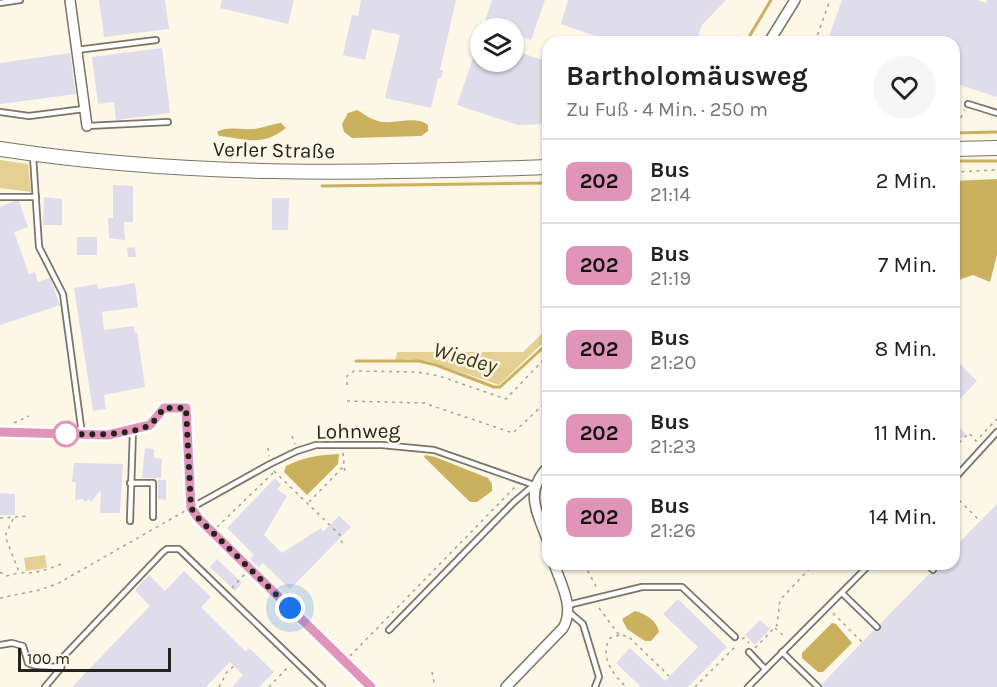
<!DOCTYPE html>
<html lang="de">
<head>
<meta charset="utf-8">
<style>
  :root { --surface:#fff; --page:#f6f6f6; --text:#222; --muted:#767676; --line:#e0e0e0 }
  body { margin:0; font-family:Karla,sans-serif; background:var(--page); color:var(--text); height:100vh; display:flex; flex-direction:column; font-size:22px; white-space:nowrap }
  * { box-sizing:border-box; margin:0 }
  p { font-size:20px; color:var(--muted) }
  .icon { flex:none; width:33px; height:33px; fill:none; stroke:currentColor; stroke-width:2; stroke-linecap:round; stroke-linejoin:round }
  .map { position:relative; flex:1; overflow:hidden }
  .drawer { position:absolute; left:542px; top:36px; width:418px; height:534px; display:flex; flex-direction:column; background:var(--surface); border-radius:18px; box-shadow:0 2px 4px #0004 }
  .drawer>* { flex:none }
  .badge { padding:0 12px; border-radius:9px; font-size:21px; line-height:39px }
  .tools { position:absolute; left:470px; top:18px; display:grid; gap:12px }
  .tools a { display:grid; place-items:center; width:54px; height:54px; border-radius:50%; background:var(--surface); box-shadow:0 2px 4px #0004; font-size:30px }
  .scale { position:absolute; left:18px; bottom:15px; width:153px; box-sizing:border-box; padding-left:6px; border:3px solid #25231d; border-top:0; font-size:16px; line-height:21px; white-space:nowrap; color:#25231d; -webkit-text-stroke:4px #fcf7e7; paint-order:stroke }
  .you { position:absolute; width:30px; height:30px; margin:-15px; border:4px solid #fff; border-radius:50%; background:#1a73e8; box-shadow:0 0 0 9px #1a73e833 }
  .map>.badge { position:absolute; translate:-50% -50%; box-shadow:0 0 0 3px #fff }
  .round { display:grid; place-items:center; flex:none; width:63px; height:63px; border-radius:32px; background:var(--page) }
  .summary { display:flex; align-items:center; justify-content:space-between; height:102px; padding:0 24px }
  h1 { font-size:28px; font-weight:700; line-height:45px }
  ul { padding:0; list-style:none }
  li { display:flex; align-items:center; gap:18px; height:84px; padding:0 24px; border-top:2px solid var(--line) }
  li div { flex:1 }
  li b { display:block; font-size:22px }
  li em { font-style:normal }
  li .badge { min-width:66px; font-weight:700; text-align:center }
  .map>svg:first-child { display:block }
  .green { fill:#e4d092 }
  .water { fill:#cbb05d }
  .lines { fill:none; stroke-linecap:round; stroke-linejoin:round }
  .stream { stroke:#cbb05d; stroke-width:3 }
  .building { fill:#dfdceb }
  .lane-casing { stroke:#797467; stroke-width:8 }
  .street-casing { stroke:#797467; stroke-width:12 }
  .secondary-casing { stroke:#797467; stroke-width:16 }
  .path { stroke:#a5a195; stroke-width:1.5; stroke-dasharray:3 4.5; stroke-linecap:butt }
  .lane { stroke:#fff; stroke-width:4.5 }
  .street { stroke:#fff; stroke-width:9 }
  .secondary { stroke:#fff; stroke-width:14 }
  .line-casing { stroke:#fff; stroke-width:14 }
  .line { stroke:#e094b7; stroke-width:9 }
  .walk { stroke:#25231d; stroke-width:6; stroke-dasharray:0 10.8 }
  .stop-dot { fill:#fff; stroke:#e094b7; stroke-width:3 }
  .labels { text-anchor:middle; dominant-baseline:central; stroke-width:5; stroke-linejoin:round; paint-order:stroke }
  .street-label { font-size:21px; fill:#25231d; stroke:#fcf7e7 }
  .water-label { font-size:22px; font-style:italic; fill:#3e330e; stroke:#fcf7e7 }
</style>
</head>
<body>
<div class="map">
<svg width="997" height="687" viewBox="0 0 997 687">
  <rect width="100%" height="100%" fill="#fcf7e7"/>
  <g class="green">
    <polygon points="0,160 28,164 31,192 0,188"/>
    <polygon points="547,329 547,339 499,385 428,361 408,359 395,362 397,352 523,352"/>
    <polygon points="45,555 47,568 26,571 24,558"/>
  </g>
  <g class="water">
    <path d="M 357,110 C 363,113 368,118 375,120 C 391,127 414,114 428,125 L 428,131 L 421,136 L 352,138 L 344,132 L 342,124 L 348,113 Z"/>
    <path d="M 281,123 L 286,128 C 262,147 247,139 219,136 L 217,132 C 227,126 240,130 252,129 C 261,129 271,124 281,123 Z"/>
    <polygon points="997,179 997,255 990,282 973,275 961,279 954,286 954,181"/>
    <path d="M 339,454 L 338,464 L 307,495 L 284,472 L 286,466 C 304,457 319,455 339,454 Z"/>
    <polygon points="425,455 435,457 488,478 492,484 492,491 477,502 470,502 424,457"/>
    <path d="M 635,611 C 646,614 657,621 659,632 L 651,641 L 645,641 L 627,629 L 622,619 Z"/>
    <polygon points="832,623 836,624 852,643 823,672 818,672 802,658 802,653"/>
  </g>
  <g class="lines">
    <g class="stream">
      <polyline points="746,42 771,0"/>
      <polyline points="954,133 997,132"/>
      <polyline points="954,161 997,161"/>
      <polyline points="322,186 548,183"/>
      <polyline points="356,361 419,361 436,365 494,387 500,387 548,343"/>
    </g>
  </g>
  <g class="building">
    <polygon points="99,0 165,0 169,29 104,37"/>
    <polygon points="222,0 294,0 288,24 220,8"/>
    <polygon points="361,0 456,0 440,70 443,70 441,79 438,78 431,108 385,98 400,35 372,29 365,60 343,55 352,15 358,16"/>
    <polygon points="492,0 545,0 531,40 513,33 513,28 498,28 484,24"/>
    <polygon points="568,0 726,0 702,25 696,42 613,42 561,24"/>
    <polygon points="842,0 978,0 986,3 987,0 997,0 997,97 954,83 954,42 827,42"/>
    <polygon points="479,41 480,62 513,62 513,50 548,62 548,124 518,125 457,105"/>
    <polygon points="162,48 170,113 116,120 114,102 98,104 92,57"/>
    <polygon points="70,53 76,94 0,104 0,63"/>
    <polygon points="113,185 133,186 133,222 124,222 125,240 109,238 108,218 113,218"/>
    <polygon points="44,197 62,199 62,225 43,225"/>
    <polygon points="272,198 289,198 288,230 272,230"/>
    <polygon points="15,201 19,201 28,227 14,232 29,274 35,272 38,282 50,278 60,305 0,325 0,207"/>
    <rect x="77" y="237" width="20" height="18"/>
    <polygon points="135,247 136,257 128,257 127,248"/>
    <polygon points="135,283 138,307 102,312 104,330 134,326 135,333 137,333 145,387 104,395 106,409 93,411 74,288 97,284 98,289"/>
    <polygon points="954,358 977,381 954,405"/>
    <polygon points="954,423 966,434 954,446"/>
    <polygon points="145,448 154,449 154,458 162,459 161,478 142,478"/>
    <polygon points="74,463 123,464 120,513 100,513 101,490 91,502 89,499 85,502 83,499 75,500 76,482 72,482"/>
    <polygon points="275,478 281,485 277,489 287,496 264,535 282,553 321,528 323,532 339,516 351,527 290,589 263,563 257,569 248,561 254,555 227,528"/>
    <polygon points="158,480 166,480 166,500 158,499"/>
    <polygon points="0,493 15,494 15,515 0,515"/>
    <polygon points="997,504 997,687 822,687 822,684 874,630 881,630 880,624 930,573 934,574 937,573 936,567 938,564 954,564 954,548"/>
    <polygon points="217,559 242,583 235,591 210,567"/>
    <polygon points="184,571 211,597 201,607 246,652 249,648 274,672 259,687 232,687 243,675 230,662 206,687 72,687 150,606 135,590 149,575 165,591"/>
    <polygon points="678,599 727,647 688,687 641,687 616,663 630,648 665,681 698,647 663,614"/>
    <polygon points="760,620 770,629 755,645 745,635"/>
  </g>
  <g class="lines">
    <defs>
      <g id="lane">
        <polyline points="0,3 20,0"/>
        <polyline points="77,50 156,40"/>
        <polyline points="968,104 997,113"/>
        <polyline points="0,112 29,116 84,109"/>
        <polyline points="87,126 168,122"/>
        <polyline points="33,156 39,247 63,294 82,434"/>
        <polyline points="0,197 36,197"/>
        <polyline points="150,425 164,408 186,408 191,508 199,519 371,687"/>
        <polyline points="954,479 997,432"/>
        <polyline points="130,483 153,483 153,517"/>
        <polyline points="191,508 270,464 297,451 316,445 382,445 434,450 534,485"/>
        <polyline points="130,521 133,430"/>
        <polyline points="927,564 933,570"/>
        <polyline points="842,593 877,627"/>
        <polyline points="568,605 642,587 682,587 735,637"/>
        <polyline points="569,612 583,624 599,677 595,687"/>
        <polyline points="389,630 514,502 534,485"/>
        <path d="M 0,645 L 12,643 L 23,646 L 28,663 C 39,669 49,664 61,668"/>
        <polyline points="749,652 765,669"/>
        <polyline points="782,652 818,687"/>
        <polyline points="45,687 61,668 64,656 163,552 167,549 179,549 322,687"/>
        <polyline points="748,687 870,564"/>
      </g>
      <g id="street">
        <polyline points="70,0 87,126"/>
        <polyline points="769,42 795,0"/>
        <polyline points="0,432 108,435 150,425"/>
        <path d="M 548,467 C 523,493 538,513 548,542"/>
        <path d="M 506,687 L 563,628 C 575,608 561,584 554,564"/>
      </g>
      <g id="secondary">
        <path d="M 0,149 C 182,177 364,174 548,167"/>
        <polyline points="954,149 997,148"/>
      </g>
    </defs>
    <use href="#lane" class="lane-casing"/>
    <use href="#street" class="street-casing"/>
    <use href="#secondary" class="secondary-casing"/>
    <g class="path">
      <polyline points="815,42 830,0"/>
      <polyline points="954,120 960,119 965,110"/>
      <polyline points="954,172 997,170"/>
      <polyline points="347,385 347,376 354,371 418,372 439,376 506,399 548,355"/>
      <polyline points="347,401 424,403 513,433 548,400"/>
      <polyline points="14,423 29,416"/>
      <polyline points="292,436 295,444"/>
      <polyline points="268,448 269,456"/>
      <polyline points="954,448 969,433 976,441 997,419"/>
      <polyline points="343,453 345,475"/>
      <polyline points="274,471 340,535 343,547"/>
      <polyline points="954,495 980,521"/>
      <polyline points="309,502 345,465"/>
      <polyline points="0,518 28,516"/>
      <path d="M 13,519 L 5,536 L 19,572 C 33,575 50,569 63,563"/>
      <polyline points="217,527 274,472"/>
      <polyline points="584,564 598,590"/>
      <polyline points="0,572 6,576 18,573"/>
      <polyline points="232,588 245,574"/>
      <polyline points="0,598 39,590 57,584 185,511"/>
      <polyline points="599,608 619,635 628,636 669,676"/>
      <polyline points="833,613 862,642"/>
      <polyline points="775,628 785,637"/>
      <path d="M 619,635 L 610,638 C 599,657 613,674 626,687"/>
      <polyline points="742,639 744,638 749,643"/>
      <polyline points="755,648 777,625 780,600 814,564"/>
      <polyline points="350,656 516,486"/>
      <polyline points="432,672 435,687"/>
      <polyline points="219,687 227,672 234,666"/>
      <polyline points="269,687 289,666"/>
      <polyline points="695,687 737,645"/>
    </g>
    <use href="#lane" class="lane"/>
    <use href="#street" class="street"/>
    <use href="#secondary" class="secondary"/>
  </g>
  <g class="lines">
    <defs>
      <polyline id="line" points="0,432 108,435 150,425 164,408 186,408 191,508 199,519 371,687"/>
    </defs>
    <use href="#line" class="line-casing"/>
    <use href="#line" class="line"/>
    <path class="walk" d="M 66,434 L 63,434 C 90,434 122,437 148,426 C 154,423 159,414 164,408 L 186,408 L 191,508 L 199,519 L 290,608"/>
  </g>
  <circle class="stop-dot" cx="66" cy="434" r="12"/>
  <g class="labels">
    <g class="street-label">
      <text transform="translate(274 150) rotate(1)">Verler Straße</text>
      <text transform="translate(358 431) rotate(-1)">Lohnweg</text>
    </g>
    <g class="water-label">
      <text transform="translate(465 358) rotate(16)">Wiedey</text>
    </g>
  </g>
</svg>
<div class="tools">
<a><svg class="icon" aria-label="layers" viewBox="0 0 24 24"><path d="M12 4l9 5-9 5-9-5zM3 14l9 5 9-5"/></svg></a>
</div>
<div class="scale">100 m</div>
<div class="you" style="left:290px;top:608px"></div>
<section class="drawer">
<div class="summary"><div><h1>Bartholomäusweg</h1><p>Zu Fuß · 4 Min. · 250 m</p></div><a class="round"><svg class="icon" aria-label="heart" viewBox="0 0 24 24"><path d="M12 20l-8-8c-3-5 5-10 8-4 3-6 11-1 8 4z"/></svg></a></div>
<ul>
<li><span class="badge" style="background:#e094b7;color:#111">202</span><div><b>Bus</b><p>21:14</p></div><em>2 Min.</em></li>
<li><span class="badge" style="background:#e094b7;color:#111">202</span><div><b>Bus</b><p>21:19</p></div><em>7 Min.</em></li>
<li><span class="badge" style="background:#e094b7;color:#111">202</span><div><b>Bus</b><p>21:20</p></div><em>8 Min.</em></li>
<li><span class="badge" style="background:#e094b7;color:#111">202</span><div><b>Bus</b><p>21:23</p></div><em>11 Min.</em></li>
<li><span class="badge" style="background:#e094b7;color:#111">202</span><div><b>Bus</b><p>21:26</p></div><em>14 Min.</em></li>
</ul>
</section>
</div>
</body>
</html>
